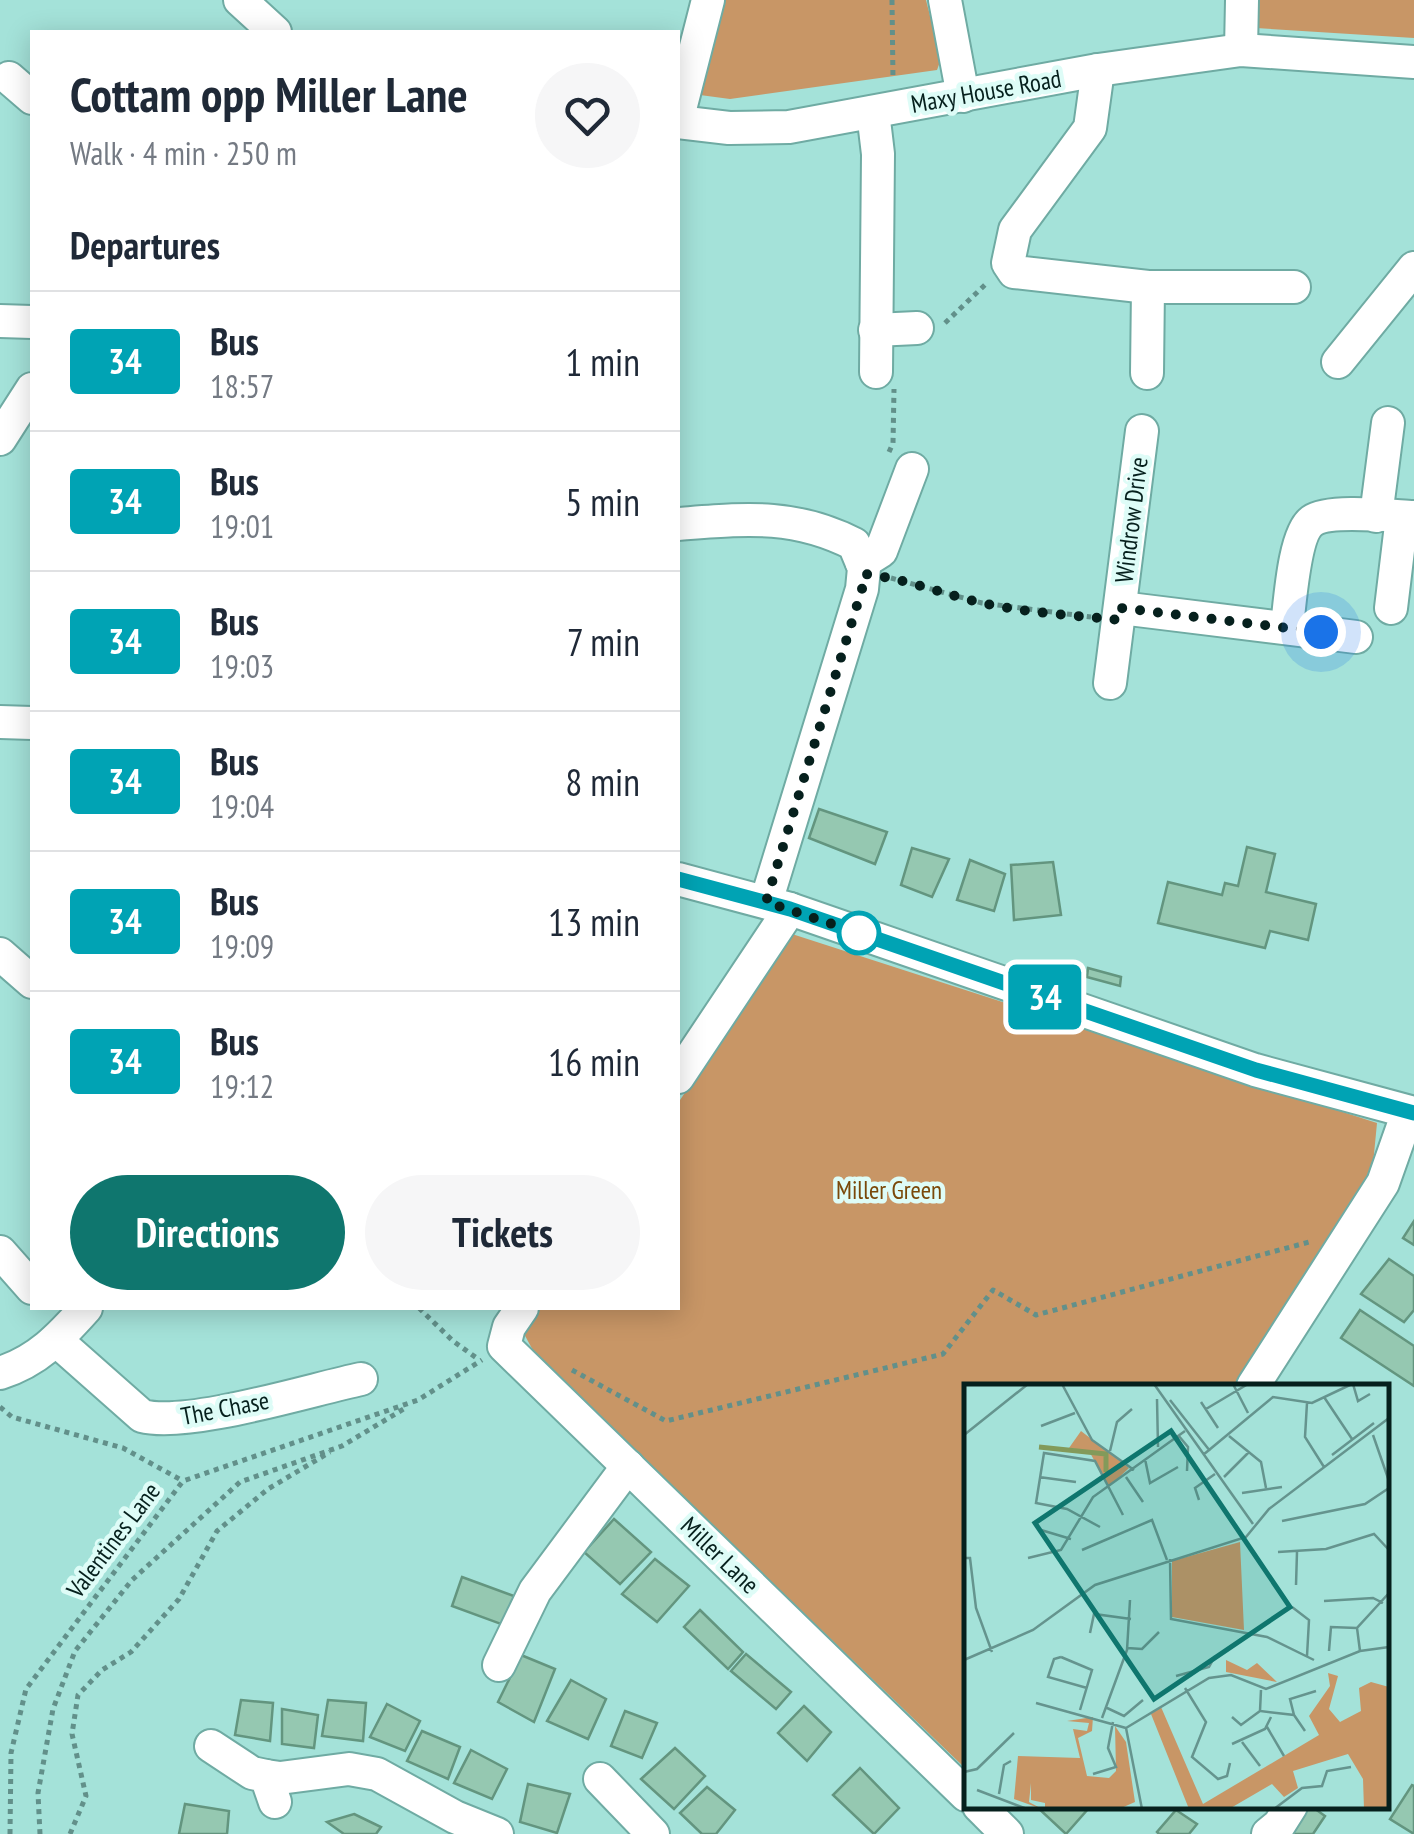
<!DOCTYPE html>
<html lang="en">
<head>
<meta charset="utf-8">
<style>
  :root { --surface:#fff; --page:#f6f6f7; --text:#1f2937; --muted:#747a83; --line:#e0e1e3; --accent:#0f766e }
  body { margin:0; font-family:"PT Sans Narrow",sans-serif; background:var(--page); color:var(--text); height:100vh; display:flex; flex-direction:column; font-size:38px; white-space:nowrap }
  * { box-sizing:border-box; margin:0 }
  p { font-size:32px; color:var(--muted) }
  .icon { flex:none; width:55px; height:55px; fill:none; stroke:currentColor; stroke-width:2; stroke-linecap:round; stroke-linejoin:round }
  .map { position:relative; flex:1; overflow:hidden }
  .details { position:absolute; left:30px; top:30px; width:650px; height:1280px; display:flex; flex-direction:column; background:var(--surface); border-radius:0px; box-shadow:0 5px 25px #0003 }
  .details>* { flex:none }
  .badge { padding:0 20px; border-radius:8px; font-size:35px; line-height:65px }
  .you { position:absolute; width:50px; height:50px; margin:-25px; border:8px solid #fff; border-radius:50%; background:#1a73e8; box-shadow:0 0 0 15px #1a73e833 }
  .map>.badge { position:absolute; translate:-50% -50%; box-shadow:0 0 0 5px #fff }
  h2 { padding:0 40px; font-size:38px; line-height:90px }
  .round { display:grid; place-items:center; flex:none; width:105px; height:105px; border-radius:52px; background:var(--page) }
  .headline { display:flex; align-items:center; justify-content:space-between; height:170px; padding:0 40px }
  h1 { font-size:48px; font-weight:700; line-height:75px }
  .button { display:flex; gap:20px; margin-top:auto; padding:20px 40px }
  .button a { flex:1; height:115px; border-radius:60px; background:var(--accent); color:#fff; font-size:40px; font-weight:700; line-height:115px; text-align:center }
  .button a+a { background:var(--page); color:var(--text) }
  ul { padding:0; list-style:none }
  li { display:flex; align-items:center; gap:30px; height:140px; padding:0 40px; border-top:2px solid var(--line) }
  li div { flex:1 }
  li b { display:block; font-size:38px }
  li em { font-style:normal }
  li .badge { min-width:110px; font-weight:700; text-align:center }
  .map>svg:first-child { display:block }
  .green { fill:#c89666 }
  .building { fill:#95c8b1; stroke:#63957f; stroke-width:2.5 }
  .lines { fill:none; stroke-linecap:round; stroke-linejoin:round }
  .minor-casing { stroke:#6faba3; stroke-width:36 }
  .path { stroke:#62908a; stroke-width:5; stroke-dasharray:5 5; stroke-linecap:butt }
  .minor { stroke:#fff; stroke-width:32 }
  .line-casing { stroke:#fff; stroke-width:22 }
  .line { stroke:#00a3b4; stroke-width:15 }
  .walk { stroke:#06201d; stroke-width:10; stroke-dasharray:0 18 }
  .stop-dot { fill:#fff; stroke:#00a3b4; stroke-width:5 }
  .labels { text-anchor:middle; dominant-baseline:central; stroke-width:9; stroke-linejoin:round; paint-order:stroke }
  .street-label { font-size:25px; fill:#06201d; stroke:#defcf7 }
  .park-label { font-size:25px; fill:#7a4809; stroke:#defcf7 }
  .inset-river { fill:none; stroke:#839a5a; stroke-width:5 }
  .inset-road { fill:none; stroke:#65948e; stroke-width:2.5 }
  .view { fill:#0f766e; fill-opacity:0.15; stroke:#0f766e; stroke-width:5 }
  .inset-edge { fill:none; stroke:#06201d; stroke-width:5 }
</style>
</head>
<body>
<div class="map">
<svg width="1414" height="1834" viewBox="0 0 1414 1834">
  <rect width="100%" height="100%" fill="#a4e2d9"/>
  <g class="green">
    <polygon points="724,0 926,0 941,59 937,70 730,99 700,95"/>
    <polygon points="1259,0 1414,0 1414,38 1256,28"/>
    <polygon points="792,934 1377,1123 1371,1185 1240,1386 966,1386 966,1769 536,1356 523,1332 540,1308 678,1308 678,1103"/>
  </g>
  <g class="building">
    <polygon points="819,809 887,832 875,864 809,838"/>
    <polygon points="1247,847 1275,854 1266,892 1316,904 1308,940 1270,931 1265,948 1158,923 1168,882 1222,895 1225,883 1238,886"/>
    <polygon points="912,848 949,859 932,897 901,885"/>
    <polygon points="970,860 1005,874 994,911 957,900"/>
    <polygon points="1053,862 1061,915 1014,920 1011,865"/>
    <polygon points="1088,968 1121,977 1120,986 1087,977"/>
    <polygon points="1414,1221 1414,1245 1403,1238"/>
    <polygon points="1389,1259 1414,1276 1414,1310 1404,1322 1361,1294"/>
    <polygon points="1360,1310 1414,1346 1414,1386 1341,1338"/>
    <polygon points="614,1519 651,1552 620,1584 584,1552"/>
    <polygon points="655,1559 689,1586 657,1622 622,1594"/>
    <polygon points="462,1577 522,1599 512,1628 452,1606"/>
    <polygon points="700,1610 743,1652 728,1669 684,1627"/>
    <polygon points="746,1654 791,1692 776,1709 731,1671"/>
    <polygon points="521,1655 555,1669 534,1722 498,1702"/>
    <polygon points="571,1680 606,1699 588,1739 547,1721"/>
    <polygon points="241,1700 273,1703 270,1741 235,1735"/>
    <polygon points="328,1700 366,1703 363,1741 322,1736"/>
    <polygon points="387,1704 420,1721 405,1751 370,1737"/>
    <polygon points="804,1706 831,1732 807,1761 778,1733"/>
    <polygon points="282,1709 318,1715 314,1748 282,1744"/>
    <polygon points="625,1711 657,1723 642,1758 611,1746"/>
    <polygon points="422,1731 460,1747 448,1779 407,1761"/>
    <polygon points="675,1748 705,1776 674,1809 641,1779"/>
    <polygon points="471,1750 507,1769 492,1799 454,1783"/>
    <polygon points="860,1768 899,1808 874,1834 833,1795"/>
    <polygon points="528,1784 570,1794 557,1833 520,1822"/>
    <polygon points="1412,1785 1414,1786 1414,1834 1390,1819"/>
    <polygon points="707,1787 735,1810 716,1834 702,1834 680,1813"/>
    <polygon points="185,1804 229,1811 227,1834 179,1834"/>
    <polygon points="1036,1806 1085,1806 1088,1809 1066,1834"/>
    <polygon points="1301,1806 1311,1806 1325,1816 1313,1834 1283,1834"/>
    <polygon points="1176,1810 1197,1824 1189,1834 1159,1834 1157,1832"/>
    <polygon points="354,1814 381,1827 376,1834 344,1834 327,1822"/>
  </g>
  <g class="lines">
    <defs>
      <g id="minor">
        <polyline points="240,0 275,32"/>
        <polyline points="945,0 963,96"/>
        <polyline points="1241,50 1242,0"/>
        <polyline points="1098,70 1090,128 1015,230 1008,263 1014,272 1148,287 1294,287"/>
        <polyline points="9,78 32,98"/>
        <polyline points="873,112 878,154 876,372"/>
        <polyline points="678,117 708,0"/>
        <polyline points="678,122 729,128 789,127 1098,70 1241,50 1414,62"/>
        <polyline points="0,321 32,322"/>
        <polyline points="875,330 917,328"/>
        <polyline points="1338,362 1414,268"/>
        <polyline points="1147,373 1148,287"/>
        <polyline points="0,439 32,389"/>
        <polyline points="1376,516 1388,423"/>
        <path d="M 678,524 C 744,519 793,513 854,544 L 864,568 L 862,589 L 766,902"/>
        <polyline points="862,563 881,551 912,469"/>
        <polyline points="1121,608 1356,637"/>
        <polyline points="1391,608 1402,517"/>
        <path d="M 1287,626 C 1290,603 1294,534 1312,521 C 1329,509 1392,516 1414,517"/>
        <polyline points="1110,683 1142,431"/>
        <polyline points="0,722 32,723"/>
        <polyline points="678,879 790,909 1255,1070 1414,1113"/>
        <polyline points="0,954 32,982"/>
        <polyline points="678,1077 790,909"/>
        <polyline points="0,1252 32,1288"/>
        <polyline points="522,1308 509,1327 504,1346 966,1795"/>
        <path d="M 56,1340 L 142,1416 C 188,1428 309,1390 361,1379"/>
        <path d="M 0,1373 C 38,1361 60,1337 86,1308"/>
        <polyline points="1253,1386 1383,1183 1408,1112"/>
        <polyline points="499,1665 535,1591 628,1466"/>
        <polyline points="211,1746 252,1773 266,1776 275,1802"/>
        <polyline points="266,1776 280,1778 349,1769 377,1774 455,1817 497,1834"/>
        <polyline points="600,1779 653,1834"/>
        <polyline points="979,1806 1007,1834"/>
        <polyline points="1268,1834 1279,1825 1291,1806"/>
      </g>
    </defs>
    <use href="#minor" class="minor-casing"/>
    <g class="path">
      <polyline points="892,0 893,80"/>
      <polyline points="945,323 988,282"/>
      <polyline points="889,452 893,443 894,389"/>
      <polyline points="891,578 982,603 1091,617"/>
      <polyline points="419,1308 453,1341 478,1359"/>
      <polyline points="572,1370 666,1421 943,1354 993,1290 1036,1315 1313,1241"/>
      <polyline points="0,1407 12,1417 123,1448 183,1481"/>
      <polyline points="10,1834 11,1753 26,1689 183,1481 418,1400 482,1360"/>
      <polyline points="40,1834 38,1793 53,1709 75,1651 132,1580 240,1482 342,1446 407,1407"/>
      <polyline points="70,1834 86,1796 72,1734 78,1695 102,1670 131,1652 179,1599 217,1531 268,1489 330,1452"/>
    </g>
    <use href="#minor" class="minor"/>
  </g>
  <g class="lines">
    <defs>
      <polyline id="line" points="678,879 790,909 1256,1070 1414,1113"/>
    </defs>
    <use href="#line" class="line-casing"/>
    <use href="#line" class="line"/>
    <path class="walk" d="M 859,933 L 862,934 L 766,902 L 862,589 L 864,574 C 903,578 940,593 978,602 C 1024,613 1073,615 1119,620 L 1121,608 L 1321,632"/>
  </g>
  <circle class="stop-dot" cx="859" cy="933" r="20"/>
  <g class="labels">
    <g class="street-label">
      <text transform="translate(986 91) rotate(-10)">Maxy House Road</text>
      <text transform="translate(1131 520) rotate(-83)">Windrow Drive</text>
      <text transform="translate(225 1408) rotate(-11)">The Chase</text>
      <text transform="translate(113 1540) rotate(-53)">Valentines Lane</text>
      <text transform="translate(720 1555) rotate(44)">Miller Lane</text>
    </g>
    <g class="park-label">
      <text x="889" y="1190">Miller Green</text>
    </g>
  </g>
  <g transform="translate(964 1384)">
    <rect width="425" height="425" fill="#a4e2d9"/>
    <path d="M 117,47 L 165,84 L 145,103 L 125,67 L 105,64 ZM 276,158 L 280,246 L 208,233 L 208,177 ZM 262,276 L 283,286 L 293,279 L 313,298 L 262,288 ZM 364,289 L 374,292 L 365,325 L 376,338 L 397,327 L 395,304 L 407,298 L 425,303 L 425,425 L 400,425 L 399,395 L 384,370 L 329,387 L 334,404 L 320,413 L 308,400 L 265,425 L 225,425 L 187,330 L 197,323 L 239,420 L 355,351 L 345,332 L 366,302 ZM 129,333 L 128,347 L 114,354 L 123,392 L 145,394 L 152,387 L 151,342 L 162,358 L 171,418 L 155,425 L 81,425 L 81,419 L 67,416 L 67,399 L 65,418 L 78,425 L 50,415 L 54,372 L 116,374 L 109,345 L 123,347 L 125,339 L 103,337 Z" fill="#c89666"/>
    <path class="inset-river" d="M 75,63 L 142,70 L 142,88"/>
    <path class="inset-road" d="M 98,0 L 128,56 L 170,86M 190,0 L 289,140M 269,0 L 284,29M 389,0 L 394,17 L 406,10M 360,13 L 388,55M 193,15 L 194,63M 206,16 L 246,67M 237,18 L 254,44M 343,19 L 341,53 L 360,83M 242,25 L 284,0M 77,42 L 111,29M 0,51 L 64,0M 214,51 L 224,63 L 223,87M 409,51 L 425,97M 265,52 L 297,78 L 302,104M 146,67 L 153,38 L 168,25M 239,71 L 309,13 L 348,19 L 388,0M 368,71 L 410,39M 181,75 L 186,99 L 214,83M 75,93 L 112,98M 162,93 L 179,118M 260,93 L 285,68M 278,109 L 318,103M 235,116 L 231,104 L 251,90M 318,137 L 401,120 L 425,104M 136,143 L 103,125 L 72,119 L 80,69 L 131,77 L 159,131M 77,146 L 107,155M 118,166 L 188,136 L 203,176M 314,168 L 362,165 L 410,150 L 425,166M 0,174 L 6,174 L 12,224 L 28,268M 64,174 L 97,166 L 129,113 L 221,47M 206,175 L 207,235 L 303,253 L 350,276M 332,201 L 333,168M 360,217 L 409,214 L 419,219M 328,223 L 345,236 L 343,272M 126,249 L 130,230 L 167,235M 163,264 L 178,265 L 195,248M 365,267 L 367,243 L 393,244M 396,267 L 393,244 L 425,209M 97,273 L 128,286 L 116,326M 97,273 L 90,275 L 84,293 L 123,304M 0,276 L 69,246 L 131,201 L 282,153 L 305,125 L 425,34M 212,292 L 245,283 L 251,272M 221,304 L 242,338 L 228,373 L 254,395 L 263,392 L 266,379M 297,306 L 296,327 L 330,331 L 341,347M 72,319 L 162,344M 141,323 L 160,332 L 179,316M 330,331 L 326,315 L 352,307M 268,333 L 277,341 L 296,327M 138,334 L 163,266 L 166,216M 303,343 L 320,372M 162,344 L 245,294 L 267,291 L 302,305 L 396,267 L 425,263M 162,344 L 178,425M 278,358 L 296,382M 268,360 L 301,345 L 307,333M 0,388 L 13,385 L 50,349M 129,390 L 152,383 L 144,364 L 149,338M 13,406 L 63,425M 35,410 L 40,381 L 47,377M 310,425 L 338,404 L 358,402 L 363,387 L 387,383"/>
    <path class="view" d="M 207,47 L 326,223 L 190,315 L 71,139 Z"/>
    <rect width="425" height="425" class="inset-edge"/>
  </g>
</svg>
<div class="you" style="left:1321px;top:632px"></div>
<b class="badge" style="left:1045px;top:997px;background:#00a3b4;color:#fff">34</b>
<section class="details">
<div class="headline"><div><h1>Cottam opp Miller Lane</h1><p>Walk · 4 min · 250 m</p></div><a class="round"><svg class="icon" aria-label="heart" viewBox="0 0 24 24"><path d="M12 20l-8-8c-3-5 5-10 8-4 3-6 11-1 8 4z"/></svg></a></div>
<h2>Departures</h2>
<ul>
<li><span class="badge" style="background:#00a3b4;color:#fff">34</span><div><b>Bus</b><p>18:57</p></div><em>1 min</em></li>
<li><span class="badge" style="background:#00a3b4;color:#fff">34</span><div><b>Bus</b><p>19:01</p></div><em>5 min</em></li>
<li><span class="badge" style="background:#00a3b4;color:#fff">34</span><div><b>Bus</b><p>19:03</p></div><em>7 min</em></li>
<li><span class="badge" style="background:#00a3b4;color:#fff">34</span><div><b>Bus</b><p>19:04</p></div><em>8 min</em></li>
<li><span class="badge" style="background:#00a3b4;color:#fff">34</span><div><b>Bus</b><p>19:09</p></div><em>13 min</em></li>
<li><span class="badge" style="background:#00a3b4;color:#fff">34</span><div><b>Bus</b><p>19:12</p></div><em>16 min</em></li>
</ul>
<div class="button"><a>Directions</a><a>Tickets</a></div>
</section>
</div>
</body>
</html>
